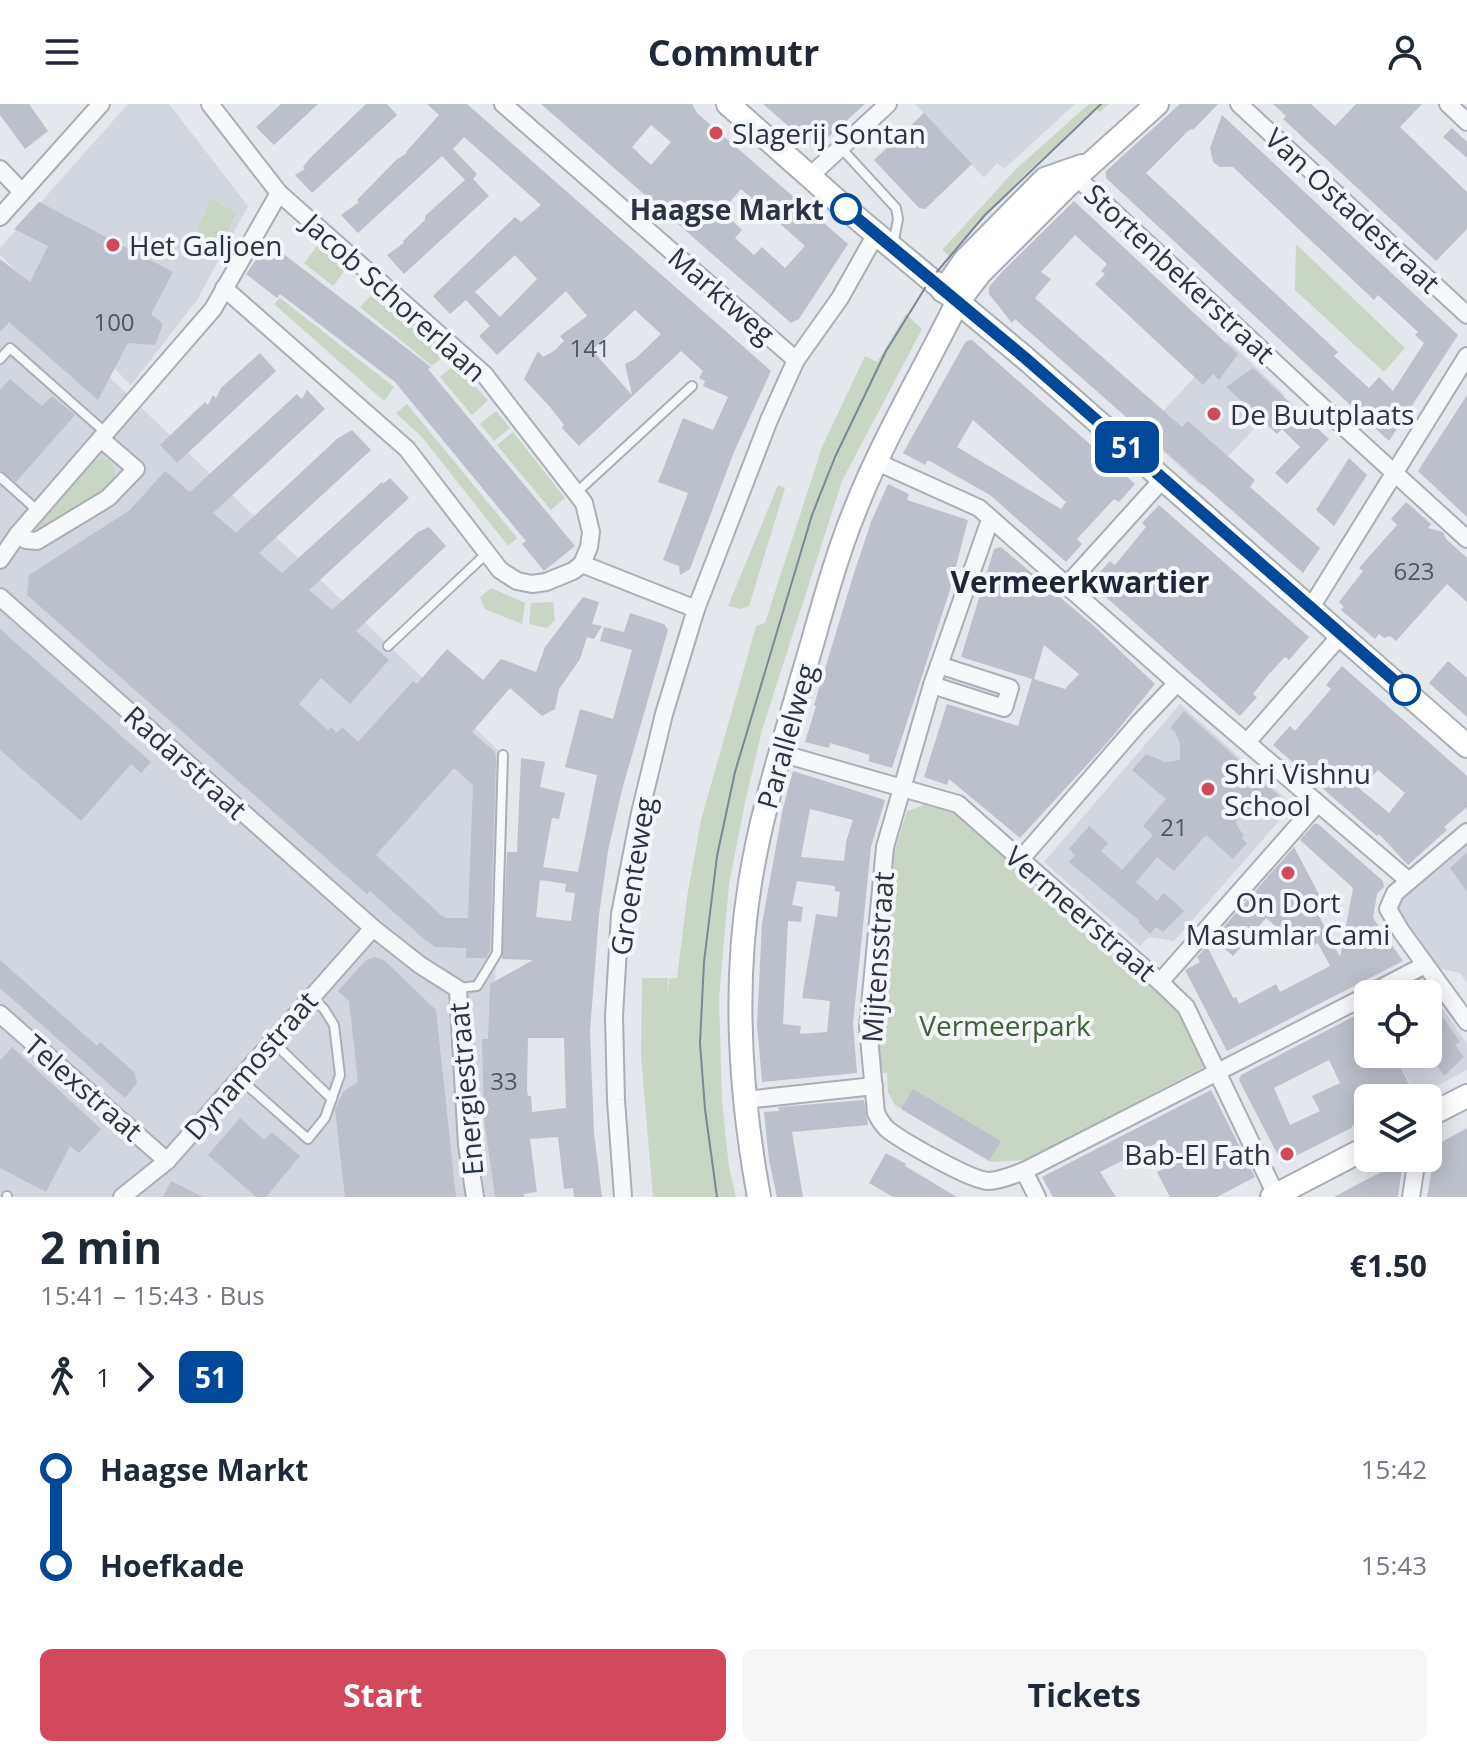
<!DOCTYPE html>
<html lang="en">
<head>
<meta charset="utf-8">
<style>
  :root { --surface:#fff; --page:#f6f6f7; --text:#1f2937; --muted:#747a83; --accent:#d1495b }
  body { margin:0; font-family:"Open Sans",sans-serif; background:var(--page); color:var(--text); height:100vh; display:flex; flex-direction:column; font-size:30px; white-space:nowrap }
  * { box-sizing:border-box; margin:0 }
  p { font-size:26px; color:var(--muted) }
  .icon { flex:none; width:44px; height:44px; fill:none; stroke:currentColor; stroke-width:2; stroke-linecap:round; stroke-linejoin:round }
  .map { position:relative; height:1093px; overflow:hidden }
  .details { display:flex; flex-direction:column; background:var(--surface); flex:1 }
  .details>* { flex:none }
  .badge { padding:0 16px; border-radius:12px; font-size:28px; line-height:52px }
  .tools { position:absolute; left:1354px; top:876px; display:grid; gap:16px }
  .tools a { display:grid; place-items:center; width:88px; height:88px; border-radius:12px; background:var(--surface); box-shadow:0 4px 20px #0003; font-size:40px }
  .map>.badge { position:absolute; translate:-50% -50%; box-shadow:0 0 0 4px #fff }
  .legs { display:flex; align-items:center; gap:12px; height:88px; padding:0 40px; font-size:26px }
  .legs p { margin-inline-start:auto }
  .summary { display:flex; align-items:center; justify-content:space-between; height:136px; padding:0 40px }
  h1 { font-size:44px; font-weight:700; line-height:60px }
  .primary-button { display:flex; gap:16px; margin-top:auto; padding:16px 40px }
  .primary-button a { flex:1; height:92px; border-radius:12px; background:var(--accent); color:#fff; font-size:32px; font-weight:700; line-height:92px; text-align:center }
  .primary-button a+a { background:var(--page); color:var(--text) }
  ul { padding:0 40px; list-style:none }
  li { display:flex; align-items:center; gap:28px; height:96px; font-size:30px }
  li i { display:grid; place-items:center; width:12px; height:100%; margin:0 10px; background:currentColor }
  li i::after { content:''; width:20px; height:20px; margin:-10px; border:6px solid; border-radius:50%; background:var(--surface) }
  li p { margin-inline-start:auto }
  li:first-child i { background:linear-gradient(#0000 50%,currentColor 0) }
  li:last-child i { background:linear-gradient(currentColor 50%,#0000 0) }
  header { display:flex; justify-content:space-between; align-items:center; height:104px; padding:0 40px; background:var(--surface); font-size:36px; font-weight:700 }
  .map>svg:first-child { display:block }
  .built { fill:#d2d6de }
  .green { fill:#c9d6c5 }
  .building { fill:#bbc0ca; fill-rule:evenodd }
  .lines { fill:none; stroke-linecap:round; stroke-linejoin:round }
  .lane-casing { stroke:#a9aeb7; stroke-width:12 }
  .street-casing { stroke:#a9aeb7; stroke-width:20 }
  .secondary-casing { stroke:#a9aeb7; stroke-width:26 }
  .lane { stroke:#f7f8fa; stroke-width:8 }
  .street { stroke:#f7f8fa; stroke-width:16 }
  .secondary { stroke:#fff; stroke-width:22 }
  .tram { stroke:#7d8696; stroke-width:2 }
  .line-1-casing { stroke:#fff; stroke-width:18 }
  .line-1 { stroke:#004899; stroke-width:12 }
  .poi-dot { fill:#d1495b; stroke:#f4f6f9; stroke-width:3 }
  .stop-1-dot { fill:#fff; stroke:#004899; stroke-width:4 }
  .labels { text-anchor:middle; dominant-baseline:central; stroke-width:8; stroke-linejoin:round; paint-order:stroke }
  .number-label { font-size:24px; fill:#4f5766 }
  .poi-label { font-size:28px; fill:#2b3445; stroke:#f4f6f9; text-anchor:start }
  .stop-label { font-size:28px; font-weight:bold; fill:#2b3445; stroke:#f4f6f9; text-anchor:end }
  .street-label { font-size:28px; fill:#2b3445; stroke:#f4f6f9 }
  .park-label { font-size:28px; fill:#3f6138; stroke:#f4f6f9 }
  .neighbourhood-label { font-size:30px; font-weight:bold; fill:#1d2536; stroke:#f4f6f9 }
</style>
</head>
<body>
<header><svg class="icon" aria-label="menu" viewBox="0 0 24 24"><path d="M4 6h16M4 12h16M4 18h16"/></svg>Commutr<svg class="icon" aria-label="person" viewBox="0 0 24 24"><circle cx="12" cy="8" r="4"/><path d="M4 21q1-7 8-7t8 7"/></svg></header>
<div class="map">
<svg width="1467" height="1093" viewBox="0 0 1467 1093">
  <rect width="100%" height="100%" fill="#e4e7ec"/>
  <g class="built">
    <polygon points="128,0 169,0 248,102 197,196 131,281 0,151 0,144"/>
    <polygon points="915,0 1075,0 1004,65 997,59 984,74"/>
    <polygon points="0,168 503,651 492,973 504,1093 0,1093"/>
    <polygon points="1228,237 1285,291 1201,382 1143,329"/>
    <polygon points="1180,600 1293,701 1174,837 1149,833 1140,842 1044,758"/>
    <polygon points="1467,735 1467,879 1460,869 1425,861 1390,797"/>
    <polygon points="1419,871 1467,940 1467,966 1417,992 1394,950 1428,950 1428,890 1371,890"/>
  </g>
  <g class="green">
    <polygon points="1089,0 1109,0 1100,8 1096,5 1021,74 949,152 942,146 1016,65"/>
    <polygon points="211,94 237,109 214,152 192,139"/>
    <polygon points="1296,140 1405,244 1384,268 1295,186"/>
    <polygon points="318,141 346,165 333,182 304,159"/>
    <polygon points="373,189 444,252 432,262 360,203"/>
    <polygon points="280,194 394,283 384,297 274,200"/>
    <polygon points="906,210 922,225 842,377 762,626 746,694 729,780 719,894 722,997 729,1063 736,1093 653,1093 641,952 642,874 668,874 667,893 669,875 677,874 687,793 701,716 756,522 765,519 822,343 865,252 877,258"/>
    <polygon points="454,261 488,296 472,311 440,273"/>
    <polygon points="407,300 517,434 508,442 422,333 396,309"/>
    <polygon points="496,307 510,324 494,337 480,320"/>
    <polygon points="513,328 565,394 551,406 497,341"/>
    <path d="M 102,354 L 109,357 C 118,367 115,376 108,387 L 36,429 L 35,424 L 95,356 Z"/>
    <polygon points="778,381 785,384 749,502 741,505 728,502"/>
    <polygon points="491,484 525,499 522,520 485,505 480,493"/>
    <polygon points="553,498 555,516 547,524 529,520 531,499"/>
    <polygon points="925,701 954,709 1053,796 1050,800 1060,807 1062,805 1178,907 1206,962 1024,1056 991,1058 895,1001 888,988 887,969 882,969 877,919 894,749 907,707"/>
  </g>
  <g class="building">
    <polygon points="0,0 29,0 48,27 25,45 0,11"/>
    <polygon points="281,0 318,0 274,41 256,23"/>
    <polygon points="366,0 387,0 397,11 312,89 295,71 305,65 303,63 310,54"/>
    <path d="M 427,0 L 467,0 L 771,267 L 734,348 L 690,465 L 680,471 L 679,462 L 663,456 L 688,389 L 658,378 L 683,314 L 713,326 L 728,293 L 703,282 L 705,277 L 699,274 L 703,267 L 681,247 L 579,342 L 562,324 L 564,321 L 550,303 L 524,275 L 538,247 L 543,253 L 554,247 L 564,237 L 560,232 L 587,212 L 566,187 L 497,251 L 479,232 L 490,222 L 466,196 L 450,210 L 433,192 L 515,113 L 521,118 L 541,101 L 464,33 L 453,45 L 477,70 L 473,75 L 489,92 L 404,170 L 387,151 L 404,139 L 403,137 L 425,116 L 425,112 L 465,76 L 442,52 L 358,129 L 341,111 L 359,98 L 357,96 L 396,56 L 407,49 L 406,48 L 439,11 ZM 515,151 L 537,175 L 500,213 L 475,188 ZM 635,206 L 661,230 L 635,255 L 625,260 L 632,291 L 592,246 Z"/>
    <path d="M 541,0 L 692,0 L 697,9 L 848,140 L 799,215 L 791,219 ZM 651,21 L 671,38 L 651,61 L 632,43 ZM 741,85 L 805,142 L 785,164 L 762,143 L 754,151 L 735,134 L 742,126 L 722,107 Z"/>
    <polygon points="763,0 865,0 815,45"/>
    <polygon points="1180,0 1218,0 1193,26 1191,25 1186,29 1146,69 1338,248 1334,252 1369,284 1379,273 1393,287 1424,239 1415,231 1418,228 1378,191 1374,196 1233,63 1220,63 1213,58 1210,44 1222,11 1458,231 1389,337 1106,74 1106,67"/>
    <polygon points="1273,0 1311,0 1335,22 1356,0 1422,0 1400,23 1467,88 1467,125 1436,157 1283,15 1286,12"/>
    <polygon points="924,9 972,60 925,105 919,104 874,56"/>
    <polygon points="1452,24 1467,38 1467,54 1443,33"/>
    <polygon points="1074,97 1238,250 1219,276 1213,270 1203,281 1095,180 1105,170 1101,167 1107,160 1075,131 1041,168 1051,175 1035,194 1182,323 1188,317 1255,376 1250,383 1320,444 1303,469 1015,215 1012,219 989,190 989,183 1002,168"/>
    <polygon points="39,98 173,168 151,210 163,220 155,241 128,239 98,296 9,218 0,228 0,155 30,178 48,142 14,125"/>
    <polygon points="268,138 431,263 428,265 575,442 544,467 522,440 526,437 395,278 280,190 277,194 246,170"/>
    <path d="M 972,236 L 1135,380 L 1119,398 L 1114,395 L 1077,435 L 1082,440 L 1066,458 L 990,391 L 928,356 L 925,361 L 903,349 L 966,237 ZM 973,316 L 1066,398 L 1061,405 L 957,343 Z"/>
    <polygon points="260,249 276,267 177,359 160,341 205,298 208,301 213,291 216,294 221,284"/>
    <polygon points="1253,264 1329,335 1287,380 1275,369 1300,343 1282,325 1277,330 1226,283"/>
    <polygon points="10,275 42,302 52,292 75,311 16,378 0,366 0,286"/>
    <path d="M 307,286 L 325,305 L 213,409 L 236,429 L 338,334 L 352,326 L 371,346 L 259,449 L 282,469 L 382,378 L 383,380 L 390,374 L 409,394 L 309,486 L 332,506 L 418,428 L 429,423 L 446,442 L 356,527 L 389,556 L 350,600 L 321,574 L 299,600 L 328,626 L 331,623 L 337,629 L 342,623 L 358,638 L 413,577 L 417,580 L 447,545 L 483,576 L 501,555 L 536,568 L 545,543 L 583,493 L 599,498 L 592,520 L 602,522 L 594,535 L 587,533 L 580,555 L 559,585 L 555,605 L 542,612 L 510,584 L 472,628 L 495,648 L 496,656 L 490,847 L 486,854 L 466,854 L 466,844 L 435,843 L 424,835 L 370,787 L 367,790 L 353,778 L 27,491 L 29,471 L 130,406 L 165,367 L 190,388 L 297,290 L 302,295 ZM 454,664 L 473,681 L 468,814 L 446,814 L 441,811 L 376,751 Z"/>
    <polygon points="1467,291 1467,413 1418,367"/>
    <polygon points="1349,354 1367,371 1334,422 1316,406"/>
    <polygon points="888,380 909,390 907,396 968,416 949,489 892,664 868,657 870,651 830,639 829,644 805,638 816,602 814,601 854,469 871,418"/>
    <polygon points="1406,398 1431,420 1428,424 1443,428 1446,435 1467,454 1467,498 1447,480 1396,537 1390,532 1384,534 1379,530 1375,535 1341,506 1344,503 1339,498 1363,467 1359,464 1397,421 1391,415"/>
    <polygon points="1159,401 1309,533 1289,556 1285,553 1269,570 1253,590 1257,593 1240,612 1090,479 1110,457 1115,461 1146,423 1142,419"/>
    <path d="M 1001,443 L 1095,523 L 1155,580 L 1107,639 L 1020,734 L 949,675 L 947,681 L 924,673 L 947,600 L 1018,622 L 1032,575 L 961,553 L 994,445 ZM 1044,541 L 1079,570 L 1065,585 L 1034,575 Z"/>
    <path d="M 630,509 L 664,520 L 668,526 L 622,686 L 608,747 L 599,811 L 590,927 L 594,1029 L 602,1093 L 574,1093 L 573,1084 L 564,1085 L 558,1033 L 530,1035 L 537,1088 L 524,1090 L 524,1093 L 495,1093 L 484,1014 L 482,935 L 488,935 L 490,880 L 533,856 L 502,855 L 507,748 L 517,748 L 521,654 L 545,658 L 540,683 L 565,689 L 559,715 L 552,714 L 543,763 L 578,768 L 597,671 L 565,663 L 580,605 L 613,615 L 632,546 L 600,537 L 604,523 L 624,528 ZM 540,776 L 566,780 L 565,788 L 575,789 L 571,817 L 536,813 ZM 528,934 L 564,934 L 566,1004 L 532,1008 L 531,992 L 528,992 L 527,986 Z"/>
    <polygon points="0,525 151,658 141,669 131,660 81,717 0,646"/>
    <polygon points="1448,557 1467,574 1467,613 1429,579"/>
    <path d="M 1342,562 L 1467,672 L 1467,703 L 1444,723 L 1447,726 L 1408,761 L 1379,730 L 1377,732 L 1273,641 L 1290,622 L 1295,627 L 1331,585 L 1326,581 ZM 1378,666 L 1405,689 L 1389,709 L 1360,685 Z"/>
    <polygon points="1184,607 1285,697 1272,711 1252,705 1238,706 1236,720 1244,732 1242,734 1247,739 1233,755 1206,731 1174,767 1157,753 1136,778 1157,797 1164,789 1184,807 1163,828 1156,823 1150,830 1138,818 1140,817 1069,758 1075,751 1069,745 1089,722 1108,739 1101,747 1122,766 1153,731 1143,722 1166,695 1132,666 1146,650 1165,658 1180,656 1180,640 1175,628 1170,624"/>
    <path d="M 793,667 L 885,696 L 871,743 L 853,920 L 857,969 L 762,978 L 757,920 L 762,820 L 783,704 ZM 810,705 L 853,716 L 846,738 L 844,757 L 801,753 ZM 797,777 L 835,782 L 835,787 L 840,788 L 837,813 L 816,810 L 802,894 L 830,897 L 827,928 L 800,930 L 801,922 L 783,920 L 788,817 L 801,818 L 803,803 L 792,801 Z"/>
    <polygon points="1314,720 1318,720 1383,777 1384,783 1377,790 1373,814 1403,857 1227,947 1185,866 1200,858 1197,853 1207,842 1233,894 1236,893 1239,900 1276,880 1280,888 1330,862 1318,839 1309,844 1303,832 1287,840 1282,828 1266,814 1233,852 1213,835 1294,743 1323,798 1314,802 1340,853 1353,784 1300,736"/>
    <polygon points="1467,748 1467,788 1450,764"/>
    <polygon points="374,853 384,856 436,906 456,1093 345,1093 335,1006 343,988 358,978 349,897 338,887 365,857"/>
    <polygon points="0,856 97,942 100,938 134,968 137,979 125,994 0,884"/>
    <polygon points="1428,892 1460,938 1455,941 1464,953 1444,972 1428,947"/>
    <path d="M 1368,905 L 1368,950 L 1394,950 L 1416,994 L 1368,994 L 1368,1027 L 1360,1011 L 1351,1024 L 1282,1059 L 1239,976 L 1241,971 ZM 1329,956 L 1340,979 L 1312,992 L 1320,1007 L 1290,1021 L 1274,984 Z"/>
    <polygon points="12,943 101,1025 79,1049 70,1042 46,1088 0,1064 0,957"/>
    <polygon points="913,985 1001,1037 989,1057 901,1005"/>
    <polygon points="1211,986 1255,1073 1217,1093 1170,1093 1157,1068 1177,1059 1165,1035 1100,1068 1116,1093 1053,1093 1042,1073"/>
    <polygon points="864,996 868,1021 792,1028 803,1093 777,1093 769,1056 764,1008 779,1007 778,1003"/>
    <polygon points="240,1014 264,1036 272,1028 300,1052 266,1093 256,1093 208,1051"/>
    <polygon points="1467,1024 1467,1093 1427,1093 1436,1041"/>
    <polygon points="886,1049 906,1060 905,1062 957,1093 893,1093 869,1079"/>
    <polygon points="1403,1057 1398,1093 1334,1093 1360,1079"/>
    <polygon points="171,1077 203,1093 163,1093"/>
  </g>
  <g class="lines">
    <defs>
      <g id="lane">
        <polyline points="841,44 896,104 898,115 893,141"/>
        <polyline points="0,255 10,244 106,329"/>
        <polyline points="0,373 38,407"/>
        <polyline points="577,388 692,282"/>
        <polyline points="388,542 486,450"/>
        <polyline points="458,884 477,882 497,849 503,651"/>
        <polyline points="272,937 332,995"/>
        <polyline points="240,975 308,1035 325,1014 340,971 334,921 324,905 311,893"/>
        <polyline points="7,1093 7,1092"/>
      </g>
      <g id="street">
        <polyline points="210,0 279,89 484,270 584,399 591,428 589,443 582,460 573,467 546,478 532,480 517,477 500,466 407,345 224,184"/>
        <polyline points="503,0 796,256"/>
        <polyline points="1239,0 1467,211"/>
        <polyline points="1448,0 1467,18"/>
        <polyline points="0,65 22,88"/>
        <polyline points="1071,68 1344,323 1467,435"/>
        <polyline points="810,72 888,0"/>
        <polyline points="0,113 101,0"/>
        <polyline points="877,358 979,404 1177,579 1409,777"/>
        <path d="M 990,416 L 932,581 L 885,743 L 868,923 L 876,1009 C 879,1015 882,1020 887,1025 C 902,1037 970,1076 988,1077 C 999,1077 1013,1071 1024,1067 L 1368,891"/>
        <polyline points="18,430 26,436 37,437 108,394 136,365 101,335"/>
        <polyline points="0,456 18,430 213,205 279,89"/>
        <polyline points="582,460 696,505"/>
        <polyline points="1068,480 1163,375"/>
        <polyline points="0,493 373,824 420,861 458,885 467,1041 475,1093"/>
        <polyline points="1310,505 1467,252"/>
        <polyline points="932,581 1004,604 1010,584 939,561"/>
        <polyline points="1248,637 1340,532"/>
        <polyline points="780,649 958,700 1160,878 1186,903 1276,1091"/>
        <polyline points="1467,728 1395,789 1388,805 1401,827 1467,918"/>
        <polyline points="1021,755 1139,619 1177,579"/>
        <polyline points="1160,878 1317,700"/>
        <polyline points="1369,890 1425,861"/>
        <polyline points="0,910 167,1057"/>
        <polyline points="745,996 874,982"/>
        <polyline points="1024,1067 1037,1093"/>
        <polyline points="122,1093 167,1057 373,824"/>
        <polyline points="623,1093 616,996 614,912 620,810 640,709 664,610 696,505 769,316 796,256 840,194 876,130"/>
        <polyline points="1411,1093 1417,1054"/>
      </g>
      <g id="secondary">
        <polyline points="728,0 851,109 1024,253 1467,642"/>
        <polyline points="943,187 965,156 1045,75 1082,62"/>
        <polyline points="1428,1012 1467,992"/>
        <path d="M 759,1093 C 740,990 733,883 750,779 C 761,709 783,641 802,574 C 819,518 833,460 855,406 C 883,335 923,268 957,199 L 980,169 L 1077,72 L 1157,0"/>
        <polyline points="1272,1093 1368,1043"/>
      </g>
    </defs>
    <use href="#lane" class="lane-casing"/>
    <use href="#street" class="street-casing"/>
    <use href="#secondary" class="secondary-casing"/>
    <use href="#lane" class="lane"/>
    <use href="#street" class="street"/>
    <use href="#secondary" class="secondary"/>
    <polyline class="tram" points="717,1093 705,1005 700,939 704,858 717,752 735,668 812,411 835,353 886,247 930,176 984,112 1101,0"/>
  </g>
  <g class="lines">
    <defs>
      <polyline id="line-1" points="846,105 1024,253 1405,586"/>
    </defs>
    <use href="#line-1" class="line-1-casing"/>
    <use href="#line-1" class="line-1"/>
  </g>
  <g class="poi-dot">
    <circle cx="716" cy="29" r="8"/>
    <circle cx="113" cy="141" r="8"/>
    <circle cx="1214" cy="310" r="8"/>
    <circle cx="1208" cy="685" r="8"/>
    <circle cx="1288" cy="769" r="8"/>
    <circle cx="1287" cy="1050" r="8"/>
  </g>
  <g class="stop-1-dot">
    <circle cx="846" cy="105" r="14"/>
    <circle cx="1405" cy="586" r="14"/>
  </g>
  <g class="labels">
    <g class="number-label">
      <text x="114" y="217">100</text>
      <text x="590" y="243">141</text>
      <text x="1414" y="466">623</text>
      <text x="1174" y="722">21</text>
      <text x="504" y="976">33</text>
    </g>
    <g class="poi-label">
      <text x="732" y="29">Slagerij Sontan</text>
      <text x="129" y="141">Het Galjoen</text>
      <text x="1230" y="310">De Buutplaats</text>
      <text x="1224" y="669">Shri Vishnu<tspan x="1224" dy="32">School</tspan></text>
      <text x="1288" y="798" text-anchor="middle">On Dort<tspan x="1288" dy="32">Masumlar Cami</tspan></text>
      <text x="1271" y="1050" text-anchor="end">Bab-El Fath</text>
    </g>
    <g class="stop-label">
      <text x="824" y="105">Haagse Markt</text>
    </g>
    <g class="street-label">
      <text transform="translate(1353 106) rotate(43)">Van Ostadestraat</text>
      <text transform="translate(1180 169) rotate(43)">Stortenbekerstraat</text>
      <text transform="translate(722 191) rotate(41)">Marktweg</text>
      <text transform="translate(395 193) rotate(42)">Jacob Schorerlaan</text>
      <text transform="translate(786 632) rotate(-74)">Parallelweg</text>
      <text transform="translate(186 658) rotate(42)">Radarstraat</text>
      <text transform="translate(632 772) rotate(-81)">Groenteweg</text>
      <text transform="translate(1081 809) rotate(41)">Vermeerstraat</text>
      <text transform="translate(877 853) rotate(-86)">Mijtensstraat</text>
      <text transform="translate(250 961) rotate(-49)">Dynamostraat</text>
      <text transform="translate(84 983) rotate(41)">Telexstraat</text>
      <text transform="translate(465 985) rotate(-95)">Energiestraat</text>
    </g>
    <g class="park-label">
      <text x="1005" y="921">Vermeerpark</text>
    </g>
    <g class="neighbourhood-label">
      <text x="1080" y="477">Vermeerkwartier</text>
    </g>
  </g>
</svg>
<div class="tools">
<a><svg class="icon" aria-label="locate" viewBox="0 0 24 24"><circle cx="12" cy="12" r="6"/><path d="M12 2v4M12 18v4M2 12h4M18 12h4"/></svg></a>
<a><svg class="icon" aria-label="layers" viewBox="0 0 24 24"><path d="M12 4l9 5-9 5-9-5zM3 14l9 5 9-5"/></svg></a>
</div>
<b class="badge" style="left:1127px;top:343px;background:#004899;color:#fff">51</b>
</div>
<section class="details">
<div class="summary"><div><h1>2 min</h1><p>15:41 – 15:43 · Bus</p></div><b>€1.50</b></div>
<div class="legs"><svg class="icon" aria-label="walk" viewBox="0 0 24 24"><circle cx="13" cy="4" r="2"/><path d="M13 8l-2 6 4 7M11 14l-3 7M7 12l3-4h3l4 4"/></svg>1<svg class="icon" aria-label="forward" viewBox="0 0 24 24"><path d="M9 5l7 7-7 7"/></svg><b class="badge" style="background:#004899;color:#fff">51</b></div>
<ul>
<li><i style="color:#004899"></i><b>Haagse Markt</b><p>15:42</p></li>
<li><i style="color:#004899"></i><b>Hoefkade</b><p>15:43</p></li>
</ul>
<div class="primary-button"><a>Start</a><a>Tickets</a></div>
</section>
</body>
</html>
